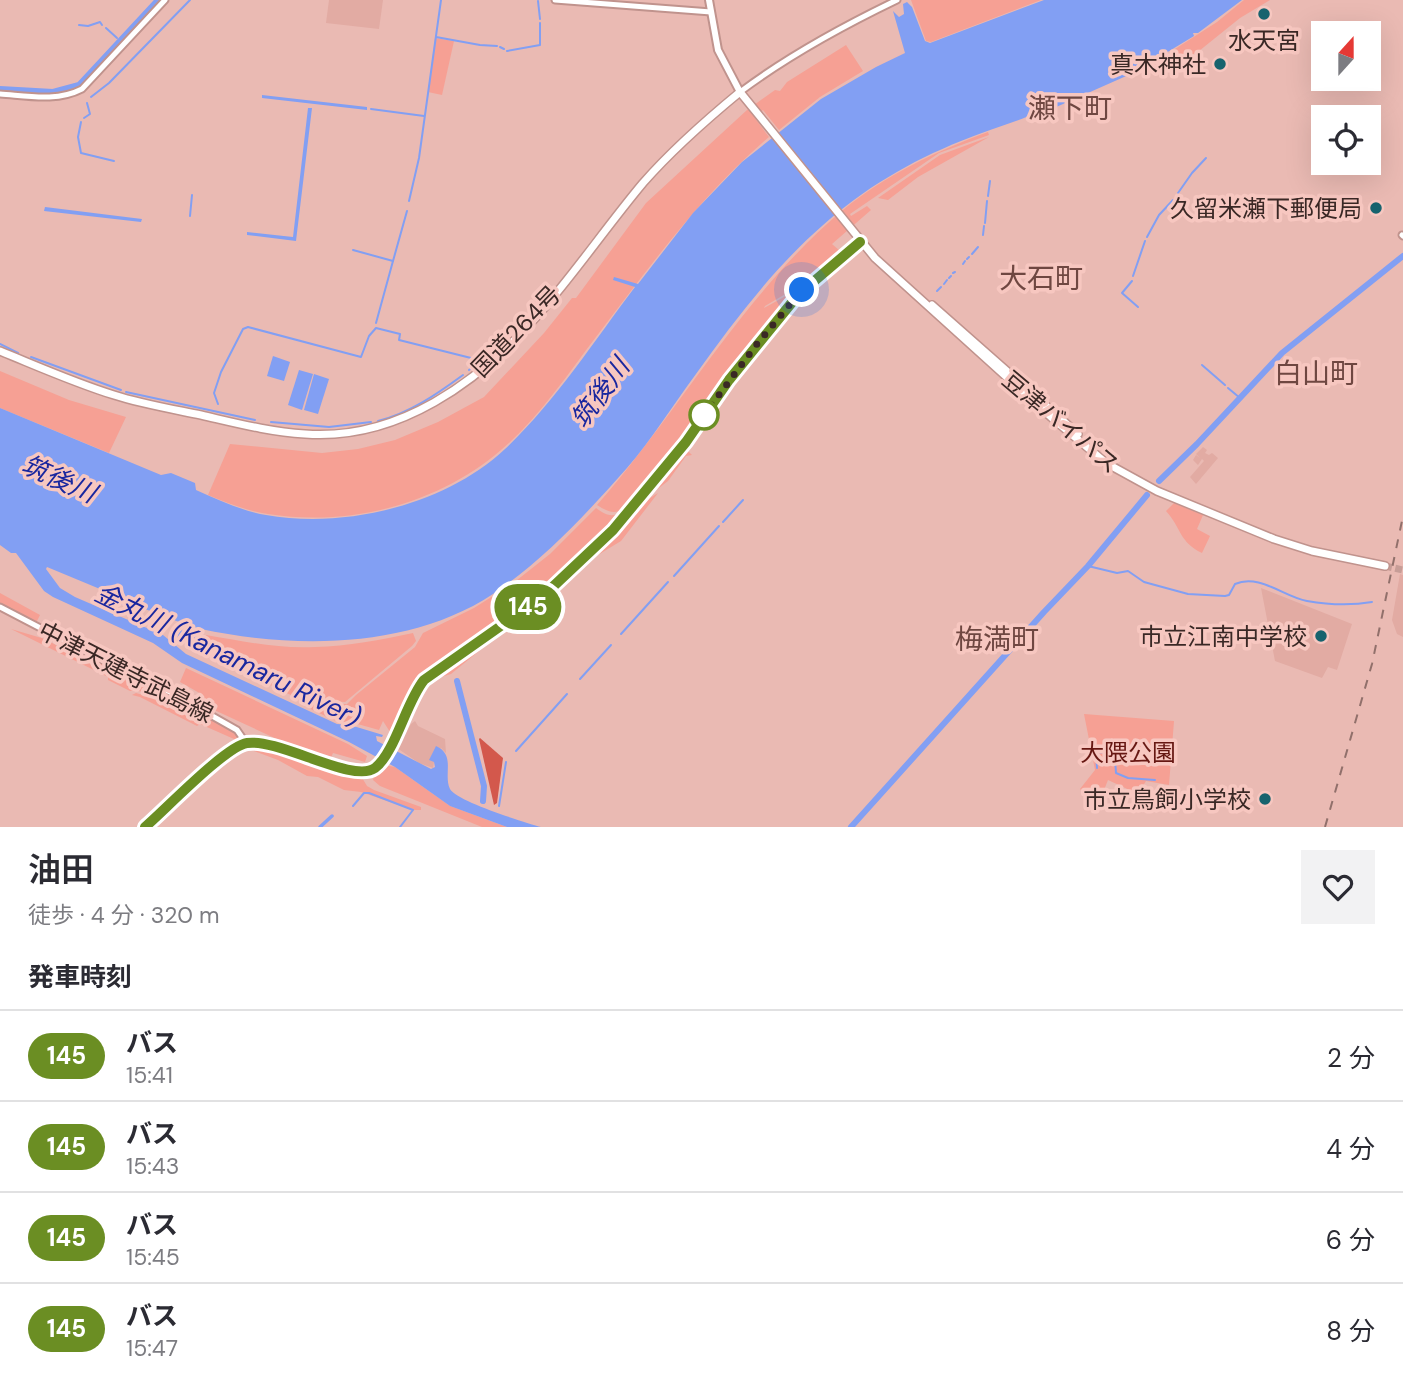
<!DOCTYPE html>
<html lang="ja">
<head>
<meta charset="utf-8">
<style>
  :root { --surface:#fff; --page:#f2f2f3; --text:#2b2b33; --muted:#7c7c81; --line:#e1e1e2 }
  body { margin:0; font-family:"DM Sans","Noto Sans JP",sans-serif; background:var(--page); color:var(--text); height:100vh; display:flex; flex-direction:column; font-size:26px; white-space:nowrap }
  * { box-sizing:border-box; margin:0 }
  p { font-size:23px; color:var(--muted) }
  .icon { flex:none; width:38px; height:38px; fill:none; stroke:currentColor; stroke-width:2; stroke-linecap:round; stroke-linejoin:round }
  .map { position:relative; height:827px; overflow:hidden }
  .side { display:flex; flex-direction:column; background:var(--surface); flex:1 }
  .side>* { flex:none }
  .badge { padding:0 14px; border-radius:23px; font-size:24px; line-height:46px }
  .needle { width:46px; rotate:21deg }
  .fabs { position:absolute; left:1311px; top:21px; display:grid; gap:14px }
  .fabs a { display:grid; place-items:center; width:70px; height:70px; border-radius:0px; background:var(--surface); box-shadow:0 7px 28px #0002; font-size:35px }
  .you { position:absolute; width:35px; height:35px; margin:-18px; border:5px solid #fff; border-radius:50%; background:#1a73e8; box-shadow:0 0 0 10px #1a73e833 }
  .map>.badge { position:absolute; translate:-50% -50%; box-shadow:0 0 0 4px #fff }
  h2 { padding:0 28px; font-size:26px; line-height:63px }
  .round { display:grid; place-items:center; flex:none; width:74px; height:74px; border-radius:0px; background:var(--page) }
  .summary { display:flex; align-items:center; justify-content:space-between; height:119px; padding:0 28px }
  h1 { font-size:33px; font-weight:600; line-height:52px }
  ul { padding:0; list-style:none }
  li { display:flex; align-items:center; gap:21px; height:91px; padding:0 28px; border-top:2px solid var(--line) }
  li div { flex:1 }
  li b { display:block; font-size:26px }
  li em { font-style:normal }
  li .badge { min-width:77px; font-weight:700; text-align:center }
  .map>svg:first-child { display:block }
  .built { fill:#e2aba3 }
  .green { fill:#f6a094 }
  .forest { fill:#d3584c }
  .water { fill:#829ff3 }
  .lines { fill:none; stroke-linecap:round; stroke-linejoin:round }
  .stream { stroke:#829ff3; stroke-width:2 }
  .canal { stroke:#829ff3; stroke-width:3.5 }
  .river { stroke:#829ff3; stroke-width:6 }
  .trunk-tunnel { stroke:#c79d97; stroke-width:7; stroke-dasharray:7 3.5; stroke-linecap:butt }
  .secondary-casing { stroke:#c0938d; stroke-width:9 }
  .primary-casing { stroke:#c0938d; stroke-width:10 }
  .trunk-casing { stroke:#c0938d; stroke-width:10 }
  .secondary { stroke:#fff; stroke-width:5 }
  .primary { stroke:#fff; stroke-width:6 }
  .trunk { stroke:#fff; stroke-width:7 }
  .rail { stroke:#91706b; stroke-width:2; stroke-dasharray:9 9; stroke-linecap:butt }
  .line-casing { stroke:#fff; stroke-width:16 }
  .line { stroke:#6b8e23; stroke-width:10 }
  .walk { stroke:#3a2825; stroke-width:7; stroke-dasharray:0 12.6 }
  .poi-dot { fill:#17636e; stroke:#f7c7c0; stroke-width:2.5 }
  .stop-dot { fill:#fff; stroke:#6b8e23; stroke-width:3.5 }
  .labels { text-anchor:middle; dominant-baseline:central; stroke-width:7; stroke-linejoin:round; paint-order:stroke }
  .poi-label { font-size:24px; fill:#3a2825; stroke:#f7c7c0; text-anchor:end }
  .street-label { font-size:24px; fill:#3a2825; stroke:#f7c7c0 }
  .park-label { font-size:24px; fill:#661712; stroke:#f7c7c0 }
  .water-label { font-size:26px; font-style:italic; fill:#19279f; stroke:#f7c7c0 }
  .quarter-label { font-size:28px; fill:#6f4741; stroke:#f7c7c0 }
</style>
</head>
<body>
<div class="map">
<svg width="1403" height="827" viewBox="0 0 1403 827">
  <rect width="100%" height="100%" fill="#eabab3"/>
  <g class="built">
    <polygon points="329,0 383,0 379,29 326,23"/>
    <polygon points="1203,447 1207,450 1205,453 1209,455 1212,453 1218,458 1196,484 1190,477 1204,461 1202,459 1198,465 1193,460 1196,455 1200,458 1196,454"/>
    <polygon points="1400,574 1403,575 1403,637 1397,634 1392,620"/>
    <polygon points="1261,588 1352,624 1337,670 1328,667 1322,678 1275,661"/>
    <polygon points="415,721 418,726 445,739 446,753 441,748 434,762 433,768 419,763 397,748 411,724"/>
  </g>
  <g class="green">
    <polygon points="911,0 1041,0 931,42 926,41"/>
    <polygon points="1244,0 1270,0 1240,18 1199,51 1184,59 1181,58 1175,49 1217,22"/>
    <polygon points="435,38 454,41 442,95 428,92"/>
    <path d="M 846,45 L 863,71 L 820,97 L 779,130 L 763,110 L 754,117 L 769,137 C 701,195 650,266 596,337 C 567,375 538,419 501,450 C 438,504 350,527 268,514 C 247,511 228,503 208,495 L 230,444 L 322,453 L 358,449 L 395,440 L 438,422 L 484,397 L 544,333 L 572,298 L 576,298 L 646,203 L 747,110 L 775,90 L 780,91 L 787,82 Z"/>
    <path d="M 988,132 L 989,135 L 939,153 L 850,214 L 851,216 L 867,206 L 871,210 L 832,244 L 840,251 L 794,289 L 765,306 L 764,308 L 802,287 L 744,356 L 637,499 C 619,511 617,518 597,505 C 681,409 744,293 843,210 C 885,175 937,151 988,132 Z"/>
    <polygon points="989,137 918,177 888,200 878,198 940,155"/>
    <polygon points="0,371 69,400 126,417 109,453 0,408"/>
    <polygon points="683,451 689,452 692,455 686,456 668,481 646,498 643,497"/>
    <polygon points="658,493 621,541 588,561 588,557 616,532 637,506"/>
    <path d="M 1174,503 L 1203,515 L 1197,529 L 1210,536 L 1202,553 C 1179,542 1182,529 1166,511 Z"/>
    <path d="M 596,508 C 610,518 614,517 629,508 L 611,530 L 531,603 L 436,667 L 410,690 L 412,692 L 389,744 L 386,743 L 390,732 L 383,721 L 379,730 L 354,723 L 338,722 L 300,704 L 347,704 L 356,695 L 415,647 L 423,633 L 474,608 L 512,584 L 550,554 Z"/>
    <polygon points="0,593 40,615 36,623 0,605"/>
    <polygon points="561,597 564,598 531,623 522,619 507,626 499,634 483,643 479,651 451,674 434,679 434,674 523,613 539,612"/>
    <polygon points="16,618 87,657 149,684 95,664"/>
    <polygon points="11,629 45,639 96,667 152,691 172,702 136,690 130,691 108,680 108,677"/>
    <path d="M 413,633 L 416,641 L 412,646 L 345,702 L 301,700 L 198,650 L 206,635 C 242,641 278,649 315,647 C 348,646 381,640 413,633 Z"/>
    <polygon points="186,668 348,744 367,756 365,762 333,753 330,760 305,752 199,703 203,695 180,682"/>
    <polygon points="136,693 160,700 187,713 198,713 237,733 239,741 234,745 234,739 200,724 197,726 140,697 132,695"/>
    <polygon points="1084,714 1174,721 1169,785 1146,781 1138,794 1108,780 1102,795 1096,790 1089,797 1080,789 1095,770"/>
    <path d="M 249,747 L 262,747 L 310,763 C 320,759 348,773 361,776 L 367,786 L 374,790 L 421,807 L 421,810 L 413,810 L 361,792 L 344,790 L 318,777 L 307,776 L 278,760 L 251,750 L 242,750 Z"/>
    <polygon points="384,765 395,767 450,806 507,827 482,827 380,786 373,780 375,773"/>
  </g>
  <polygon class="forest" points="480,738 503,758 497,803 494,805 479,739"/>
  <g class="water">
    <path d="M 1044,0 L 1242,0 L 1198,33 L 1193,33 L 1194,36 L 1133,73 L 1054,108 L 1040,111 C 1015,123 987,130 961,141 C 911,161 863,189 822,226 C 774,268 733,322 696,374 C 673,405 652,439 627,468 C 586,514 544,560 493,594 C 410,649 294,649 201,629 L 193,646 L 176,639 L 180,630 L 191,632 L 187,625 L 145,609 L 140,612 L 115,602 L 112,594 L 47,567 L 46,569 L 60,588 L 75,597 L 163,635 L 186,654 L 337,724 L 350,725 L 383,735 L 382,737 L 376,736 L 377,741 L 431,769 L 435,767 L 434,762 L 429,760 L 436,746 C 456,755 443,774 450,789 C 456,801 526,823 541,827 L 507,827 L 450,806 L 395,767 L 349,742 L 182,663 L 153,643 L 53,597 L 44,591 L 16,553 L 11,553 L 0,545 L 0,408 L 161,475 L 171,473 L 195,483 L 196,490 C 219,500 242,511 266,515 C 346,529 445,505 505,449 C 555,402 594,341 635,287 L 613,280 L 614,277 L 638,284 L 693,213 L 742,162 L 821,99 L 876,67 L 905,53 L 893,11 L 899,17 L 904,14 L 903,4 L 907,2 L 912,7 L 925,41 L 930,43 Z"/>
    <polygon points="262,95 367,107 367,110 262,98"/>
    <polygon points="308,108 312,108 296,241 247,235 247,232 293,237"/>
    <polygon points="45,207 142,219 141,222 44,211"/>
    <polygon points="273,356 290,362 284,381 267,376"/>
    <polygon points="299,370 313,374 302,410 288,405"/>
    <polygon points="314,374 329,379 318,414 304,410"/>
  </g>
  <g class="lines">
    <g class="stream">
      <polyline points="538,1 540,19"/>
      <polyline points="79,25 88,26 100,22 102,25"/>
      <polyline points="106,28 117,38"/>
      <polyline points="436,37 480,45 497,46"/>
      <polyline points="500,47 504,49"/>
      <polyline points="507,51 540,45 540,23"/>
      <polyline points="91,97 109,83 190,0"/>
      <polyline points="371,109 424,116"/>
      <polyline points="84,118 90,114 87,103"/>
      <polyline points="81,122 78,137 81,153 114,161"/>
      <polyline points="1178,193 1192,173 1206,158"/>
      <polyline points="988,196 990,181"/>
      <polyline points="409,201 419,158 441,0"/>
      <polyline points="190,216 192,195"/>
      <polyline points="985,223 987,201"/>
      <polyline points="983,235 984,226"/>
      <polyline points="1147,237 1159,215 1173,200"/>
      <polyline points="353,250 393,261 376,323"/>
      <polyline points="972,254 978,247"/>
      <polyline points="967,259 969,257"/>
      <polyline points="393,261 407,211"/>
      <polyline points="963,264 965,261"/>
      <polyline points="953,273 955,272"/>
      <polyline points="1133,276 1145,241"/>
      <polyline points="949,278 951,276"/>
      <polyline points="1132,281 1122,293 1138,307"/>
      <polyline points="944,284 947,280"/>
      <polyline points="937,291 941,287"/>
      <polyline points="0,344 18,353"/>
      <polyline points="31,357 121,390"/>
      <polyline points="1202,365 1225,385"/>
      <polyline points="469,370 519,325"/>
      <polyline points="1228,388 1240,398"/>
      <polyline points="126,392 255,420"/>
      <polyline points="218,404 214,393 221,372 243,329 248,327 361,357 369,336 376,328 400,334 399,340 471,358"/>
      <path d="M 378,421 C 410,413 437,394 463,375"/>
      <polyline points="271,422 329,427 371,422"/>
      <polyline points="723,522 743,500"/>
      <path d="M 1088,566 L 1117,573 L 1128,571 L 1144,582 L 1188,594 L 1225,596 L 1229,595 L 1235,584 C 1259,573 1284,597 1307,601 C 1330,605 1349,606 1372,602"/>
      <polyline points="674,576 719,526"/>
      <polyline points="621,634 668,582"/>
      <polyline points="580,679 611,645"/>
      <polyline points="516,751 567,694"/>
      <polyline points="1097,768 1096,754 1099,752 1110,753 1115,759 1116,773 1128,778 1155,780"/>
      <polyline points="353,806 364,793 369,793 413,810 400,827"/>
      <polyline points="499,806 506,762"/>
    </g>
    <polyline class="canal" points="320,827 332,816"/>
    <g class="river">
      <polyline points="0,89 53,92 79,85 158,0"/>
      <polyline points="1159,481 1197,444 1282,353 1403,256"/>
      <polyline points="457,681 484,786 483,801"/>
      <polyline points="851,827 1044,612 1088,566 1147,495"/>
    </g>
    <polyline class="trunk-tunnel" points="1385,566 1403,570"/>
    <defs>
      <g id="secondary">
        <polyline points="555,0 711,12"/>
        <path d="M 740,92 C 788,56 843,26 897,0"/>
        <path d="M 0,94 C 28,96 57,102 82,89 L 165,0"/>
        <polyline points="1402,235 1403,236"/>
        <polyline points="0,607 96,657 161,687 237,730 246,743"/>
      </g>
      <g id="primary">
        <polyline points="709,0 718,50 740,92"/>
        <path d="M 145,827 L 227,754 L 246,743 L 260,743 L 355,772 C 361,772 366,773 371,770 C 392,759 403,714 414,693 C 420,683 428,676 437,669 L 542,597 L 613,530 L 686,442 L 729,380 L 779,317 L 816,278 L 860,242"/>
      </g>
      <g id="trunk">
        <polyline points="932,305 1078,434"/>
        <path d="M 0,351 C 37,366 75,383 114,395 C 142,404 172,409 201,415 C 236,423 270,432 305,434 C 398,441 479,382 538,315 C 575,273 607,226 643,183 C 672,150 706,120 740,92 L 875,258 L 1051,417 L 1106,463 L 1157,491 L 1274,539 L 1312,551 L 1385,566"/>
      </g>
    </defs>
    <use href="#secondary" class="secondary-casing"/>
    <use href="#primary" class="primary-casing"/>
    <use href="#trunk" class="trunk-casing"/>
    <use href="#secondary" class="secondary"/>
    <use href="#primary" class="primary"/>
    <use href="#trunk" class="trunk"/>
    <polyline class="rail" points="1325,827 1372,664 1403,516"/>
  </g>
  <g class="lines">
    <defs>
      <path id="line" d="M 145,827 C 165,810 226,746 247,743 C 279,738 353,784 375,768 C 395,753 406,702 424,680 L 542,597 L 613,530 L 686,442 L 729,380 L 798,295 L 860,242"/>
    </defs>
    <use href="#line" class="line-casing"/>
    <use href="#line" class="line"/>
    <polyline class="walk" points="704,415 757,344 802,290"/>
  </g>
  <g class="poi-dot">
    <circle cx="1264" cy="14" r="7"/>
    <circle cx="1220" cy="64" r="7"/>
    <circle cx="1376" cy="208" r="7"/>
    <circle cx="1321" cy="636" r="7"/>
    <circle cx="1265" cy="799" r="7"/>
  </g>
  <circle class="stop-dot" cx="704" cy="415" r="14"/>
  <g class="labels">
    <g class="poi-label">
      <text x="1264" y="40" text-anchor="middle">水天宮</text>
      <text x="1206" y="64">真木神社</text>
      <text x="1362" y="208">久留米瀬下郵便局</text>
      <text x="1307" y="636">市立江南中学校</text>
      <text x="1251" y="799">市立鳥飼小学校</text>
    </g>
    <g class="street-label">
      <text transform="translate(516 331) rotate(-46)">国道264号</text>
      <text transform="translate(1061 422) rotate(40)">豆津バイパス</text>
      <text transform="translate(126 672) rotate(27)">中津天建寺武島線</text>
    </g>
    <g class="park-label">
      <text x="1128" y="752">大隈公園</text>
    </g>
    <g class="water-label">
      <text transform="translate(600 393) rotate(-54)">筑後川</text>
      <text transform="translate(59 479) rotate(24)">筑後川</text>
      <text transform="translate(228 655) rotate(26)">金丸川 (Kanamaru River)</text>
    </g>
    <g class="quarter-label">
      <text x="1070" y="108">瀬下町</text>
      <text x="1041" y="278">大石町</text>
      <text x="1316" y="373">白山町</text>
      <text x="997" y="639">梅満町</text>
    </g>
  </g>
</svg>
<div class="fabs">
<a><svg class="needle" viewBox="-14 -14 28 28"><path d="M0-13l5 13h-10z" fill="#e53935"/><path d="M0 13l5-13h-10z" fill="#7c7c81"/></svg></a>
<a><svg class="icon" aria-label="locate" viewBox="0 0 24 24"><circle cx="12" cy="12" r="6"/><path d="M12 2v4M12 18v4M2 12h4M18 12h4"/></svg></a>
</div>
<div class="you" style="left:802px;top:290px"></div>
<b class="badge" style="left:528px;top:607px;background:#6b8e23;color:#fff">145</b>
</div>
<section class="side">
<div class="summary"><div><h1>油田</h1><p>徒歩 · 4 分 · 320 m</p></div><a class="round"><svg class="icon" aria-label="heart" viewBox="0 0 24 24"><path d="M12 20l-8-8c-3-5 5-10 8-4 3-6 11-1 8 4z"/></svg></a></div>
<h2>発車時刻</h2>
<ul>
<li><span class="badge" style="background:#6b8e23;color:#fff">145</span><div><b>バス</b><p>15:41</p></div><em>2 分</em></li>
<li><span class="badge" style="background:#6b8e23;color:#fff">145</span><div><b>バス</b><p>15:43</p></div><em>4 分</em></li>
<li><span class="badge" style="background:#6b8e23;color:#fff">145</span><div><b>バス</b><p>15:45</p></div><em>6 分</em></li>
<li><span class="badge" style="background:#6b8e23;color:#fff">145</span><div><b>バス</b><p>15:47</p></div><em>8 分</em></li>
</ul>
</section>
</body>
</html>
